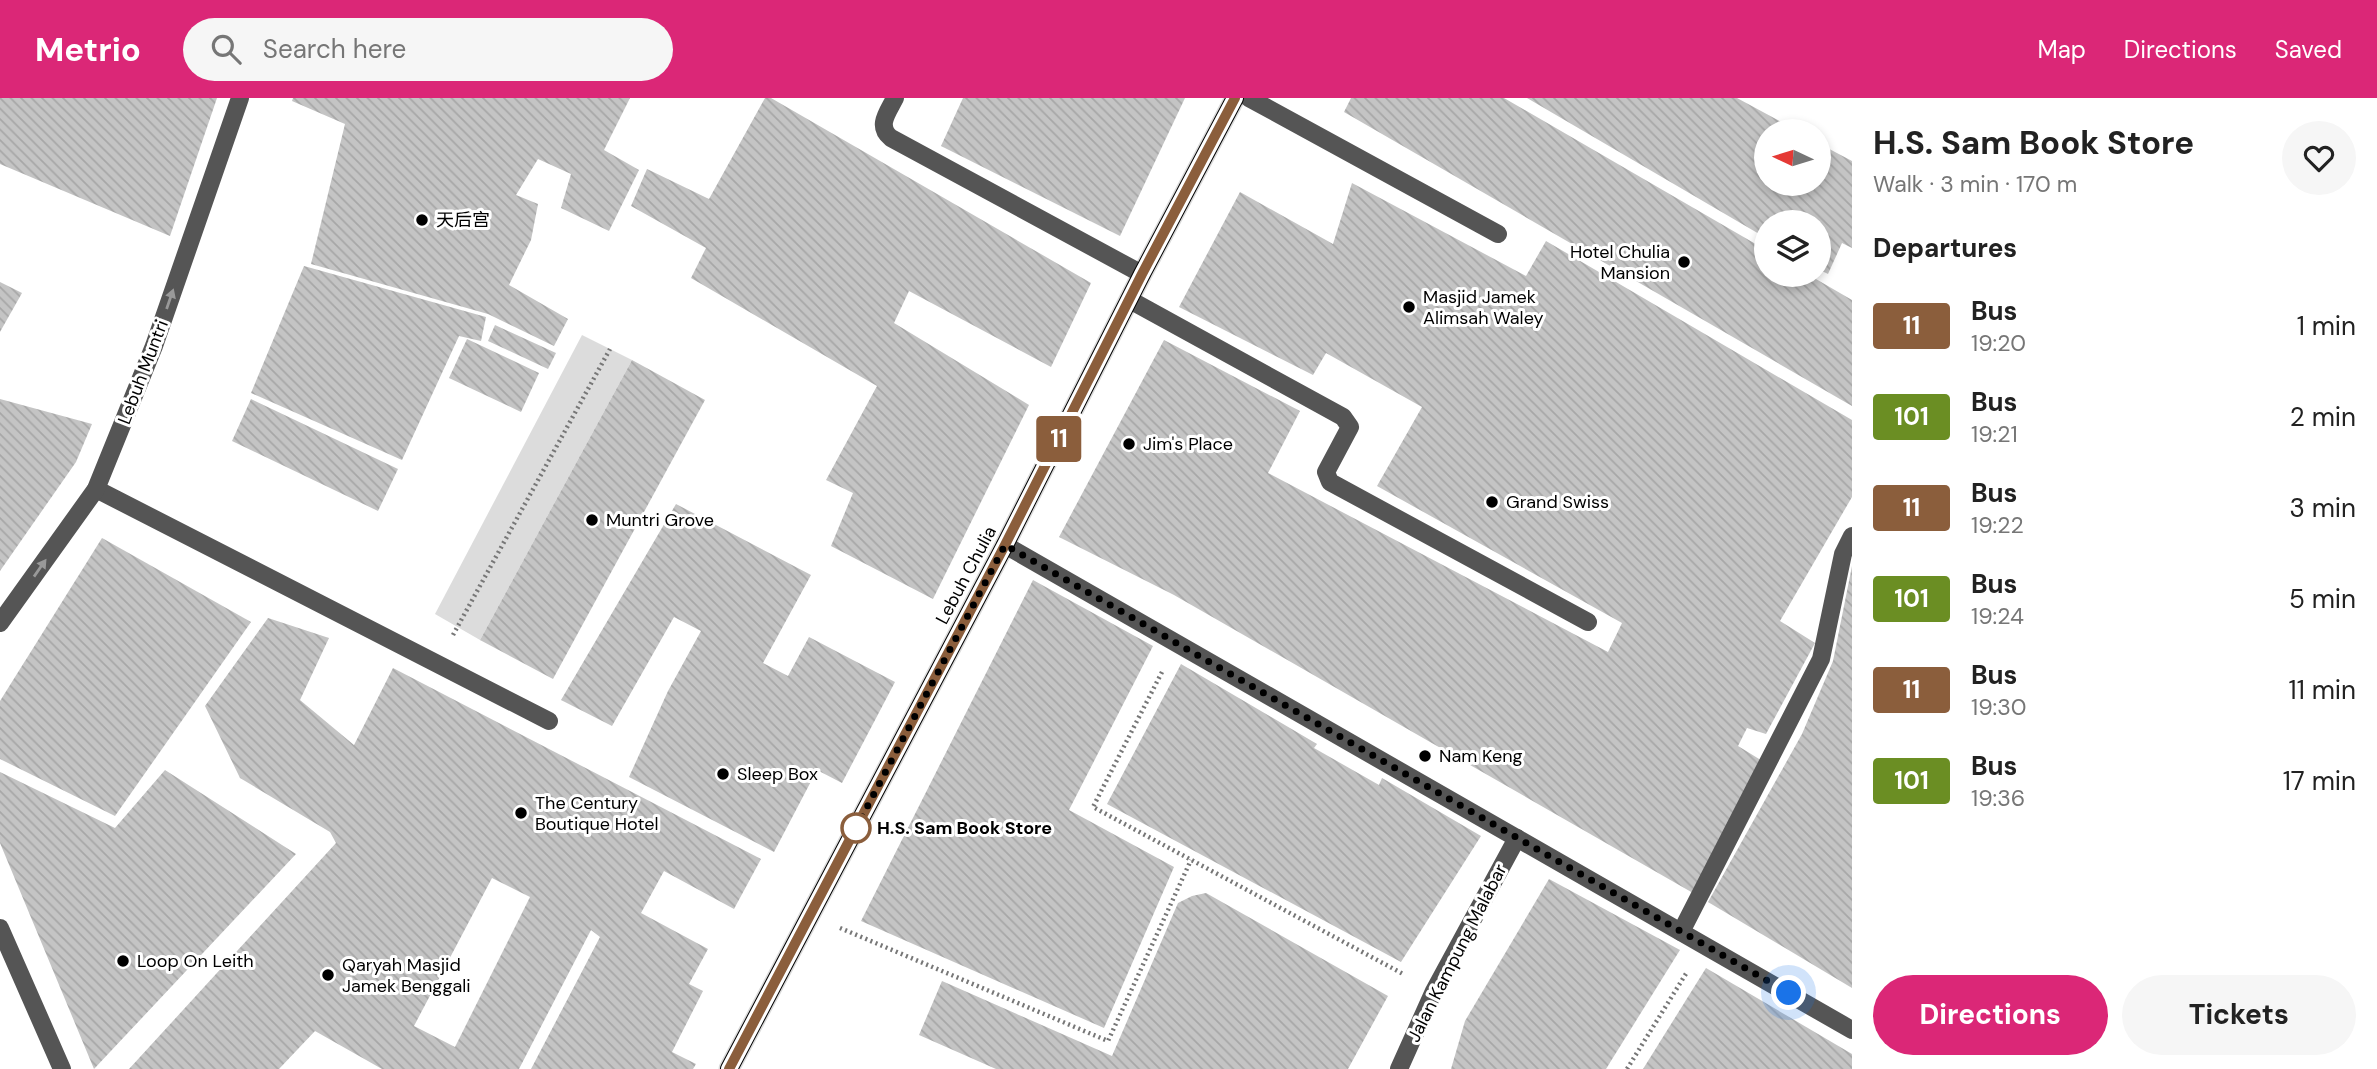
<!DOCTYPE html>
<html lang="en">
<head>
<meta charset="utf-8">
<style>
  :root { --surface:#fff; --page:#f6f6f6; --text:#222; --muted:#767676; --accent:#db2777 }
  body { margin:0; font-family:"DM Sans","Noto Sans SC",sans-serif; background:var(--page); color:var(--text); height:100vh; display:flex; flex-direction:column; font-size:26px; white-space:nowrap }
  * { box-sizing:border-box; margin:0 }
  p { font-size:23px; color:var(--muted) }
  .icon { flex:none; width:38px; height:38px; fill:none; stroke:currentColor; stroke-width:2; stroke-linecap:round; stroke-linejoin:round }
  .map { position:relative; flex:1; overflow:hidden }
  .side { display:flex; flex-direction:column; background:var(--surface); width:525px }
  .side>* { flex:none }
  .badge { padding:0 14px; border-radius:5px; font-size:24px; line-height:46px }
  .needle { width:46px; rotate:274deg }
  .buttons { position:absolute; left:1754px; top:21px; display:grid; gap:14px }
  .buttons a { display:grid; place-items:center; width:77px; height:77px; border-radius:50%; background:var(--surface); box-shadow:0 4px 10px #0003; font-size:35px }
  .you { position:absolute; width:35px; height:35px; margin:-18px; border:5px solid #fff; border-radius:50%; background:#1a73e8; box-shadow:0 0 0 10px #1a73e833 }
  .map>.badge { position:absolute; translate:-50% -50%; box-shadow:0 0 0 4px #fff }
  h2 { padding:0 21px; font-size:26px; line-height:63px }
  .round { display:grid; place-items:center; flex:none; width:74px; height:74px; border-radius:37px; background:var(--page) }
  .headline { display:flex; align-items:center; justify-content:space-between; height:119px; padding:0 21px }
  h1 { font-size:33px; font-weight:700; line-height:52px }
  .primary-button { display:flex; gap:14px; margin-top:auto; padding:14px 21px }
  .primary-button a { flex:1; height:80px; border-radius:42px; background:var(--accent); color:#fff; font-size:28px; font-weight:700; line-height:80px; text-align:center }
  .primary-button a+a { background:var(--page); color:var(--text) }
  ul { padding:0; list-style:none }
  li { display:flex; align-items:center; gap:21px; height:91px; padding:0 21px }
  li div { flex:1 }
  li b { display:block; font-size:26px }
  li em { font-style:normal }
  li .badge { min-width:77px; font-weight:700; text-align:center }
  header { display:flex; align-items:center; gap:42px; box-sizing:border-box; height:98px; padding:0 35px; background:var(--accent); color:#fff }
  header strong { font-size:33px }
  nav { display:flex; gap:38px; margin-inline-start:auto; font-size:24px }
  .search { width:490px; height:63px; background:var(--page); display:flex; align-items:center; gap:18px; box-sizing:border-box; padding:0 24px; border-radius:38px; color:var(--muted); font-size:26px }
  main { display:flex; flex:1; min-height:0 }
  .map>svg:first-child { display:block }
  .green { fill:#dcdcdc }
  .building { fill:url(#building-back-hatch); fill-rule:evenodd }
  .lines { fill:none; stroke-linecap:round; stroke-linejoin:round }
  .major-casing { stroke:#dbdbdb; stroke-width:21 }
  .path { stroke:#777; stroke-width:4.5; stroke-dasharray:2 3.5; stroke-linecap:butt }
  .minor { stroke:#555; stroke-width:18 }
  .major { stroke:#000; stroke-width:18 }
  .oneway { fill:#999 }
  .line-casing { stroke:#fff; stroke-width:16 }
  .line { stroke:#8b5e3c; stroke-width:10 }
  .walk { stroke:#000; stroke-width:7; stroke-dasharray:0 12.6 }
  .poi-dot { fill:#000; stroke:#fff; stroke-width:2.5 }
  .stop-dot { fill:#fff; stroke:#8b5e3c; stroke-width:3.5 }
  .labels { text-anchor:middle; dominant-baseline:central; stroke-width:6; stroke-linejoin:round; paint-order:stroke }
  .poi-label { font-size:18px; fill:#000; stroke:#fff; text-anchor:start }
  .street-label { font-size:18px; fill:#000; stroke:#fff }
  .stop-label { font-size:18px; font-weight:bold; fill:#000; stroke:#fff; text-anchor:start }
</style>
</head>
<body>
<header>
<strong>Metrio</strong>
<div class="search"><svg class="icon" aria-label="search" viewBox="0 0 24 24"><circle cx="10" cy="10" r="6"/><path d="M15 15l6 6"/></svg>Search here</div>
<nav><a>Map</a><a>Directions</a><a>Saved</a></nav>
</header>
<main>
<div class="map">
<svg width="1852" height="971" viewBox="0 0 1852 971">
  <defs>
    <pattern id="building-back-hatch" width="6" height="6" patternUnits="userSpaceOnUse" patternTransform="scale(1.75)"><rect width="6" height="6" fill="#c4c4c4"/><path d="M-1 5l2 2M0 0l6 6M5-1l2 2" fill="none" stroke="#a7a7a7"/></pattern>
  </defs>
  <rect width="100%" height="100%" fill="#fff"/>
  <polygon class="green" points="582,237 632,262 480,542 435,516"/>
  <g class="building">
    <polygon points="0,0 217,0 170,138 0,66"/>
    <polygon points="293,0 630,0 604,52 639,72 609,133 561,110 571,76 538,61 516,97 538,106 531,142 509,187 568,221 554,248 488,216 311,166 345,26 292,3"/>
    <polygon points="765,0 771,0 1091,185 1051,269 909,193 894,225 1029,307 933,501 831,448 853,395 826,382 877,288 691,180 706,150 631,108 647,71 709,101"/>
    <polygon points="963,0 1185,0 1120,138 941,48"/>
    <polygon points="1351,0 1504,0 1766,152 1766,177 1809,177 1852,202 1852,308 1344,14"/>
    <polygon points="1527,0 1737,0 1798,33 1766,33 1766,86 1818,86 1818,45 1852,63 1852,150 1842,145 1828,176 1818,171 1818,124 1766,124 1766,140"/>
    <polygon points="1352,85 1526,178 1546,143 1852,322 1852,399 1780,523 1815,545 1766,636 1747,630 1738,648 1764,664 1693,795 1174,497 1059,439 1164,242 1300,313 1268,375 1608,554 1622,525 1377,388 1422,309 1326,255 1313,277 1179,209 1240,94 1333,146"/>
    <polygon points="304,168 486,219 481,243 459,238 402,362 251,295"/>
    <polygon points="0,184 22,195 0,234"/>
    <polygon points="495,227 556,255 548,271 488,243"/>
    <polygon points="467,241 539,275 521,314 449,280"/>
    <polygon points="632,262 705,302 553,581 480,542"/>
    <polygon points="0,301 92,326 76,364 0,473"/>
    <polygon points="251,301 398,371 378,413 232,343"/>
    <polygon points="676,406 811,477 763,565 788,578 809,539 895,584 842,685 817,672 774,754 629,679 668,593 701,533 674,519 612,628 561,602"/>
    <polygon points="102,440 251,524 115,718 0,661 0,603"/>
    <polygon points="1852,468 1852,890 1708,804 1802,636 1833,563"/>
    <polygon points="1033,482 1153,548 1069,712 1174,769 1104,930 861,823"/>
    <path d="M 268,520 L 329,540 L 300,602 L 354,647 L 393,570 L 761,761 L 734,811 L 664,773 L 641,815 L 708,851 L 689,886 L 703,893 L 672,954 L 696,966 L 693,971 L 531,971 L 600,839 L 591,832 L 519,971 L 382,971 L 315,933 L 279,971 L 129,971 L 336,745 L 330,734 L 240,680 L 205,608 ZM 492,780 L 530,799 L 455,949 L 414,928 Z"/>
    <polygon points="1181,566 1317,646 1314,650 1379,687 1382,680 1481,738 1401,864 1107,706"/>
    <polygon points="165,672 296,756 94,971 0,745 0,674 115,730"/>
    <polygon points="1549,781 1680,852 1606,971 1451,971 1465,923"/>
    <polygon points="1206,795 1388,898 1348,971 996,971 919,937 942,883 1112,958 1178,805 1192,798"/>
    <polygon points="1706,870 1852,956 1852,971 1643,971"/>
  </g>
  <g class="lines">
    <defs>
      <polyline id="major" points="729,971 1005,447 1142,176 1235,0"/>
    </defs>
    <use href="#major" class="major-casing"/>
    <g class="path">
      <polyline points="453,537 610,251"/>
      <polyline points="1162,574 1093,709 1405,877"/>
      <polyline points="840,830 1108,943 1191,762"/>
      <polyline points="1627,971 1687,874"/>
    </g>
    <g class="minor">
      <path d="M 895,0 C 888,14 876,28 891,40 L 1142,176"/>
      <polyline points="1249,0 1498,136"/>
      <polyline points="1130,202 1343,319 1350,329 1326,374 1330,384 1588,524"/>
      <polyline points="96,391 549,623"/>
      <polyline points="1005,447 1852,932"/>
      <polyline points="0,525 96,391 154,248 240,0"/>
      <polyline points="0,830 62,971"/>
      <polyline points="1681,834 1821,561 1843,456 1852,438"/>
      <polyline points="1399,971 1434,893 1517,740"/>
    </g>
    <use href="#major" class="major"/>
  </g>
  <defs><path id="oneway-solid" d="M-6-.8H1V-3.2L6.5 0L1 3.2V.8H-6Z" transform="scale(1.75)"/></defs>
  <g class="oneway">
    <use href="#oneway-solid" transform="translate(170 201) rotate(-71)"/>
    <use href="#oneway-solid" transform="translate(40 470) rotate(-55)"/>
  </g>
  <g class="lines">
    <defs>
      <polyline id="line" points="729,971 1005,447 1142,176 1235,0"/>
    </defs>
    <use href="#line" class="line-casing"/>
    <use href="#line" class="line"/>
    <polyline class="walk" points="856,730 1005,447 1789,895"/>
  </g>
  <g class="poi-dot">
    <circle cx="422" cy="122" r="7"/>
    <circle cx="1684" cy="164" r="7"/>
    <circle cx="1409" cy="209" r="7"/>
    <circle cx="1129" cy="346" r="7"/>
    <circle cx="1492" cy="404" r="7"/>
    <circle cx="592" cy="422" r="7"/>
    <circle cx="1425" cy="658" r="7"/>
    <circle cx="723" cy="676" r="7"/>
    <circle cx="521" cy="715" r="7"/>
    <circle cx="123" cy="863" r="7"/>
    <circle cx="328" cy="877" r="7"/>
  </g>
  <circle class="stop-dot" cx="856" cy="730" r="14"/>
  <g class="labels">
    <g class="poi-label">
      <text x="436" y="122">天后宫</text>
      <text x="1670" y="154" text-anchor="end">Hotel Chulia<tspan x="1670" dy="21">Mansion</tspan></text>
      <text x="1423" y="199">Masjid Jamek<tspan x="1423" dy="21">Alimsah Waley</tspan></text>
      <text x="1143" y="346">Jim's Place</text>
      <text x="1506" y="404">Grand Swiss</text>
      <text x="606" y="422">Muntri Grove</text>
      <text x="1439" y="658">Nam Keng</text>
      <text x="737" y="676">Sleep Box</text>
      <text x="535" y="705">The Century<tspan x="535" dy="21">Boutique Hotel</tspan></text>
      <text x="137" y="863">Loop On Leith</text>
      <text x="342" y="867">Qaryah Masjid<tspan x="342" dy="21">Jamek Benggali</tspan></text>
    </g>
    <g class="street-label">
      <text transform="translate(143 274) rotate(-69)">Lebuh Muntri</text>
      <text transform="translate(966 477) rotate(-62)">Lebuh Chulia</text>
      <text transform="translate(1457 855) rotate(-63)">Jalan Kampung Malabar</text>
    </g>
    <g class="stop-label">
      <text x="877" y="730">H.S. Sam Book Store</text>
    </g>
  </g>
</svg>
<div class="buttons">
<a><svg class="needle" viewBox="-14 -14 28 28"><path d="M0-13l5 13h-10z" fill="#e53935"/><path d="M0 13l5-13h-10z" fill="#767676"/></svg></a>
<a><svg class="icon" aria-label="layers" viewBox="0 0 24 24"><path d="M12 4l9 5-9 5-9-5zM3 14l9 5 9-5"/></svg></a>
</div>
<div class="you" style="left:1789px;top:895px"></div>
<b class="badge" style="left:1059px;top:341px;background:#8b5e3c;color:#fff">11</b>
</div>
<section class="side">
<div class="headline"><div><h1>H.S. Sam Book Store</h1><p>Walk · 3 min · 170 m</p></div><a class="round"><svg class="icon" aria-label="heart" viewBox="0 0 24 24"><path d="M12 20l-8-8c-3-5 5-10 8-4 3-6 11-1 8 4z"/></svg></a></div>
<h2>Departures</h2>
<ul>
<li><span class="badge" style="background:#8b5e3c;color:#fff">11</span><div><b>Bus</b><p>19:20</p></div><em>1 min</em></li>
<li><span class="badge" style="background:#6b8e23;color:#fff">101</span><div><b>Bus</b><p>19:21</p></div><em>2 min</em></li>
<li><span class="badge" style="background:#8b5e3c;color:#fff">11</span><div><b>Bus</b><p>19:22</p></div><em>3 min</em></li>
<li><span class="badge" style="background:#6b8e23;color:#fff">101</span><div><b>Bus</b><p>19:24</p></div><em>5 min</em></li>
<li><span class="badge" style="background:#8b5e3c;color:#fff">11</span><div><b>Bus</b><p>19:30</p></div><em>11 min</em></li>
<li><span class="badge" style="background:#6b8e23;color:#fff">101</span><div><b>Bus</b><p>19:36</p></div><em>17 min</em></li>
</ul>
<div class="primary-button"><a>Directions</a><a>Tickets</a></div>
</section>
</main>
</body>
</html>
